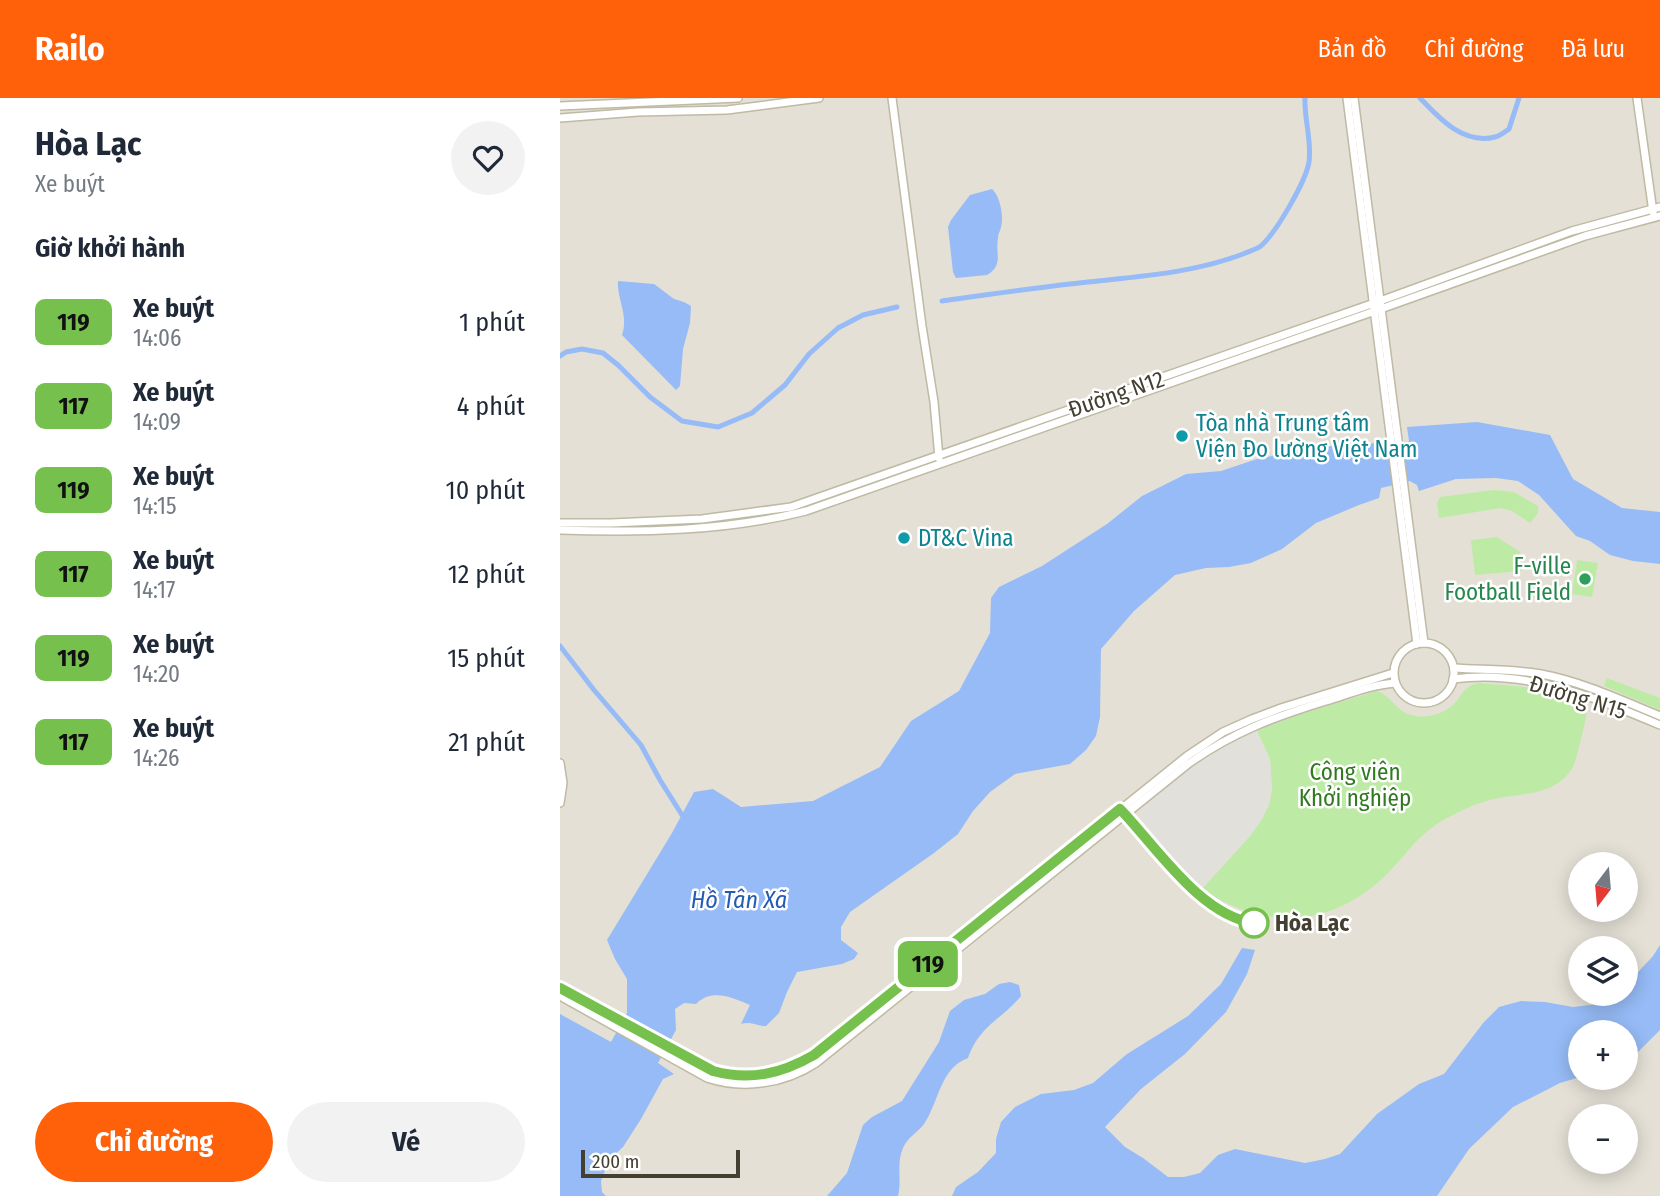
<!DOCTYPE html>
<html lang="vi">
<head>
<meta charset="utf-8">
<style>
  :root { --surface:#fff; --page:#f2f2f3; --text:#1f2937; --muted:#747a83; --accent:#ff610b }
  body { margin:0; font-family:"Fira Sans Condensed",sans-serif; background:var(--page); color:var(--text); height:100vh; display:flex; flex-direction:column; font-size:26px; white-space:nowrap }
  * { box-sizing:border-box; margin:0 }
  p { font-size:23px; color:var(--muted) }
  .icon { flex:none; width:38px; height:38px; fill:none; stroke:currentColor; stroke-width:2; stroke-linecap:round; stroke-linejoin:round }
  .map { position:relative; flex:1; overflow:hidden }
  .sheet { display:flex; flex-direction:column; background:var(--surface); width:560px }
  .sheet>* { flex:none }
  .badge { padding:0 14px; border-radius:10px; font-size:24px; line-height:46px }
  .needle { width:46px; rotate:196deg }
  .tools { position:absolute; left:1008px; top:754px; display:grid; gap:14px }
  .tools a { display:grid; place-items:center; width:70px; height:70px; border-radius:50%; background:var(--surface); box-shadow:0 4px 18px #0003; font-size:35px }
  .scale { position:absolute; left:21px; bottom:18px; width:159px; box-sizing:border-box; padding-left:7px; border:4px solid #444031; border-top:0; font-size:19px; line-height:24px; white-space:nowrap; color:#444031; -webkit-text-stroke:5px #fff; paint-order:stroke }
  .map>.badge { position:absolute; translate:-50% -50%; box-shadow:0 0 0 4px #fff }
  h2 { padding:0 35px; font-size:26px; line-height:63px }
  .round { display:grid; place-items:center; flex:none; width:74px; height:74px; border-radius:37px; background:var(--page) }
  .overview { display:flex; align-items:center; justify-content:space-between; height:119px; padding:0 35px }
  h1 { font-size:33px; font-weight:700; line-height:52px }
  .primary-button { display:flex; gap:14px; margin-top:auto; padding:14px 35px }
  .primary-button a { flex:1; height:80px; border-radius:42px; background:var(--accent); color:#fff; font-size:28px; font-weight:700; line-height:80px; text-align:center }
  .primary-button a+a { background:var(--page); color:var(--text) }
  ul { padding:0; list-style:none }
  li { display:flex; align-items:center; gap:21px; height:84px; padding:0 35px }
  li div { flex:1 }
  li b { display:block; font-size:26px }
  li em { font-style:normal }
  li .badge { min-width:77px; font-weight:700; text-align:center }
  header { display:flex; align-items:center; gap:42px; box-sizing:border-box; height:98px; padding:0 35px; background:var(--accent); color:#fff }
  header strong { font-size:33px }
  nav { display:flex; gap:38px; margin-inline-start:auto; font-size:24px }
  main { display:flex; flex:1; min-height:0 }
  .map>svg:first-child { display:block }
  .industrial { fill:#e4e0d6; fill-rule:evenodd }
  .green { fill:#bdeba5 }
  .parking { fill:#e2e0da }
  .water { fill:#96bbf6 }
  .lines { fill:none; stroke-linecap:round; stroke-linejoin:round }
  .canal { stroke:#96bbf6; stroke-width:5 }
  .minor-casing { stroke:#bebaa3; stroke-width:10 }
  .minor { stroke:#fff; stroke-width:7 }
  .line-casing { stroke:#fff; stroke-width:16 }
  .line { stroke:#76c04d; stroke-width:10 }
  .culture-dot { fill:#0f9aa8; stroke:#fff; stroke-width:2.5 }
  .leisure-dot { fill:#2e9e5b; stroke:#fff; stroke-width:2.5 }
  .stop-dot { fill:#fff; stroke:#76c04d; stroke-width:3.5 }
  .labels { text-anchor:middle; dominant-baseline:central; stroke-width:5; stroke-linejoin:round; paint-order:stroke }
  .street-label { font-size:23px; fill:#444031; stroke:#fff }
  .culture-label { font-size:23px; fill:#0d838f; stroke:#fff; text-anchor:start }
  .leisure-label { font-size:23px; fill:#27864d; stroke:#fff; text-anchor:end }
  .park-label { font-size:23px; fill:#307921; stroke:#fff }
  .stop-label { font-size:23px; font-weight:bold; fill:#444031; stroke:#fff; text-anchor:start }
  .water-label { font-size:24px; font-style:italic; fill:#235bb7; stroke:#fff }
</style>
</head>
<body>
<header>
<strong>Railo</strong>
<nav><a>Bản đồ</a><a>Chỉ đường</a><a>Đã lưu</a></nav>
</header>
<main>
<section class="sheet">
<div class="overview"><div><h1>Hòa Lạc</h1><p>Xe buýt</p></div><a class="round"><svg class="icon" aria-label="heart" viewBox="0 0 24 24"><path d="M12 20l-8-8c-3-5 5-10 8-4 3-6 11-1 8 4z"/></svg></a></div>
<h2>Giờ khởi hành</h2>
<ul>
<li><span class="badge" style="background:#76c04d;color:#111">119</span><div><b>Xe buýt</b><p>14:06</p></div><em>1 phút</em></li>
<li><span class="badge" style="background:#76c04d;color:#111">117</span><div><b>Xe buýt</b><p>14:09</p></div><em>4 phút</em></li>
<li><span class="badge" style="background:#76c04d;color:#111">119</span><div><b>Xe buýt</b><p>14:15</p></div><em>10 phút</em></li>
<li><span class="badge" style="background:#76c04d;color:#111">117</span><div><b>Xe buýt</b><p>14:17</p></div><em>12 phút</em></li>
<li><span class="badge" style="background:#76c04d;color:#111">119</span><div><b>Xe buýt</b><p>14:20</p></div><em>15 phút</em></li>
<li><span class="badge" style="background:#76c04d;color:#111">117</span><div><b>Xe buýt</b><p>14:26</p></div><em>21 phút</em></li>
</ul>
<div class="primary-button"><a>Chỉ đường</a><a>Vé</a></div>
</section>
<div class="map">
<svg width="1100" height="1098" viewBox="0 0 1100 1098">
  <rect width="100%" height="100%" fill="#f2f1e1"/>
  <path class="industrial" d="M 0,0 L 1100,0 L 1100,1098 L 0,1098 ZM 1020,766 L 1066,766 L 1066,812 L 1020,812 ZM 1020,850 L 1066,850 L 1066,896 L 1020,896 ZM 1020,934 L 1066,934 L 1066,980 L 1020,980 ZM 1020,1018 L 1066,1018 L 1066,1064 L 1020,1064 Z"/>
  <g class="green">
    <polygon points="934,392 954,394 978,408 978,415 970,425 952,413 941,410 879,420 877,405 880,399"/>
    <polygon points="937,439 960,454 962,473 915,477 911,442"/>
    <polygon points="1017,462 1038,465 1032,499 1012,496"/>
    <polygon points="1047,580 1100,600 1100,612 1044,588"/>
    <path d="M 918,585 C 948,588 1001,589 1027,605 C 1027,617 1024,629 1021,641 C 1018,651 1017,663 1011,672 C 994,698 961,695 934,701 C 914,706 897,714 880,724 C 856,739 843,761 823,780 C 767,831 704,832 642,791 L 690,738 L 702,721 L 712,692 L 711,676 L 710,661 L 697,633 L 735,618 L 817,593 C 829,596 835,611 848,616 C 863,622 882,617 894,606 C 903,596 903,589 918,585 Z"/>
  </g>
  <polygon class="parking" points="697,633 710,661 712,692 709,707 702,721 690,738 642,791 628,779 583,724 581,717 582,712 584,707 634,668 670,646"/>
  <g class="water">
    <path d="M 432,91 C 440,98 444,118 441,129 C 439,137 439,132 438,140 C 435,156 444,167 427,177 L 396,180 L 393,174 L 388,129 L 391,122 L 410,97 Z"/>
    <path d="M 58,183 L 94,186 L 114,201 L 124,204 L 131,208 L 130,225 L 123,251 L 120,288 L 116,292 L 62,237 C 69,218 57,202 58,183 Z"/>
    <path d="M 917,324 L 990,337 L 1013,381 L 1062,410 L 1100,414 L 1100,466 L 1073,463 L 1050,457 L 1030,443 L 1016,438 L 979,397 L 958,383 L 936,380 L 896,381 L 859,393 L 857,387 L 850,383 L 821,390 L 819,400 L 799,407 L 756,425 L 722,451 L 691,465 L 669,469 L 646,470 L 615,477 L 574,513 L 541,551 L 540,619 L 536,638 L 526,652 L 510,666 L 455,676 L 430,694 L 413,713 L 398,736 L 374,755 L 290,814 L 281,829 L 281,842 L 298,855 L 294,861 L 282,866 L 237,874 L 227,894 L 219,915 L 206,928 C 195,928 192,923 181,926 L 190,907 C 172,899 151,890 136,906 L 124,905 L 115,911 L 116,932 L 98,965 L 114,976 L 103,981 L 81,1021 L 63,1049 L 49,1062 L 41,1083 L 42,1094 L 46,1098 L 0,1098 L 0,916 L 51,944 L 67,915 L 67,881 L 55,861 L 47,842 L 112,735 L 134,694 L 153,691 L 181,709 L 253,703 L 320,669 L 351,623 L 399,593 L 430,535 L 431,500 L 439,489 L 482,468 L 547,426 L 582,398 L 626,376 L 661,373 L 697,361 L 755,349 L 849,343 L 847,329 Z"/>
    <polygon points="1100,847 1100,932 1077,955 1066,961 1066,934 1020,934 1020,979 1000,985 953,1009 909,1051 877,1098 392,1098 396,1089 418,1074 436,1055 436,1041 441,1024 455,1009 481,996 514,992 533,985 567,956 628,918 661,886 682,850 695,852 687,876 666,914 625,956 581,991 545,1029 565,1049 583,1060 608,1079 624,1079 640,1075 658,1057 675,1051 745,1065 765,1061 780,1056 817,1016 859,986 884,976 924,924 939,909 961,903 985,904 1013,909 1038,906 1057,896 1066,896 1066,887 1093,858"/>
    <path d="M 450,884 L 459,887 L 461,898 C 441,922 420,927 408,960 C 380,970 379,1004 364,1026 C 358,1034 347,1040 343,1050 C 336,1066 342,1082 338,1098 L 267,1098 L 287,1075 L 303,1027 L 312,1019 L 342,1003 L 379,944 L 390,913 L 404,902 L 425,896 L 439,886 Z"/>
  </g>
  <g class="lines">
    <g class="canal">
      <path d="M 860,0 C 879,20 903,47 935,39 C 939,38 945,34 949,31 L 959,0"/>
      <path d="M 382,203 C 425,197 467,191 510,186 C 567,179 629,177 683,156 C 689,153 698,151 702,147 C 717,133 746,83 749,64 C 752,43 744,21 745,0"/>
      <polyline points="0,258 6,254 22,251 43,255 58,267 90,299 122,323 158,329 192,315 225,287 249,256 278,230 303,217 337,209"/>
      <polyline points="0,548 34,592 81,647 100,682 122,717"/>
    </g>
    <defs>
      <g id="minor">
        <polyline points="332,0 362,228 374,304 379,360"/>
        <polyline points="787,0 857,546"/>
        <polyline points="794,0 864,545"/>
        <polyline points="1077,0 1093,114"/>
        <polyline points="0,8 178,0"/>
        <polyline points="0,20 78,14 167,12 259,0"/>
        <polyline points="0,425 51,425 142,421 231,409 820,203 1012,133 1100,109"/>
        <path d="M 0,432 C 82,435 167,433 246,413 L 815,213 L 1025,138 L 1100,118"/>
        <circle cx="864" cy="575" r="30"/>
        <path d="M 894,570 C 923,572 952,571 981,576 C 1023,584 1061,602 1100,618"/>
        <path d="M 893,581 C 967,571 1033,599 1100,627"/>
        <polyline points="0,665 3,685 0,705"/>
        <path d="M 0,890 L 153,973 C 191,983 221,976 255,957 L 627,658 L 663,634 L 692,621 L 721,610 L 833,575"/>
        <path d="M 0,898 L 147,980 C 183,992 224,986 256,965 L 628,666 C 673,634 714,619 766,603 C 789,596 811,587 835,585"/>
      </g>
    </defs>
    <use href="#minor" class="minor-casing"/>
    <use href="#minor" class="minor"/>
  </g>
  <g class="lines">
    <defs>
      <path id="line" d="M 0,890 L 153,973 C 190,983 221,976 254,957 L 560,711 C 595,747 641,819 695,825"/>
    </defs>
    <use href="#line" class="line-casing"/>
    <use href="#line" class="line"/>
  </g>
  <g class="culture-dot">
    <circle cx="622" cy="338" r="7"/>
    <circle cx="344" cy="440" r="7"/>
  </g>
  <circle class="leisure-dot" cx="1025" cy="481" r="7"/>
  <circle class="stop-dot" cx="694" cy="825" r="14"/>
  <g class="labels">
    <g class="street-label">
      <text transform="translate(556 296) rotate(-19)">Đường N12</text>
      <text transform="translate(1018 599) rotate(17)">Đường N15</text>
    </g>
    <g class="culture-label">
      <text x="636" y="325">Tòa nhà Trung tâm<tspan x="636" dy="26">Viện Đo lường Việt Nam</tspan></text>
      <text x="358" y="440">DT&amp;C Vina</text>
    </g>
    <g class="leisure-label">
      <text x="1011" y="468">F-ville<tspan x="1011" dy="26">Football Field</tspan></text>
    </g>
    <g class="park-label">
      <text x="795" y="674">Công viên<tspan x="795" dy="26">Khởi nghiệp</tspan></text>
    </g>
    <g class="stop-label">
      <text x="715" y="825">Hòa Lạc</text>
    </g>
    <g class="water-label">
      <text x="179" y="802">Hồ Tân Xã</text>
    </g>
  </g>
</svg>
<div class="tools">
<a><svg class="needle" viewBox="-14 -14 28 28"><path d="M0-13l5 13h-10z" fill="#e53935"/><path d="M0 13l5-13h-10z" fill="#747a83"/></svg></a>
<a><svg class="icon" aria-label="layers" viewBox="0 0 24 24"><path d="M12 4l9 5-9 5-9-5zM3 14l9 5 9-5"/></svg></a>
<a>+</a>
<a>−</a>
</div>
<div class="scale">200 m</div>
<b class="badge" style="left:368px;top:866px;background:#76c04d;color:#111">119</b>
</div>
</main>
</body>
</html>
